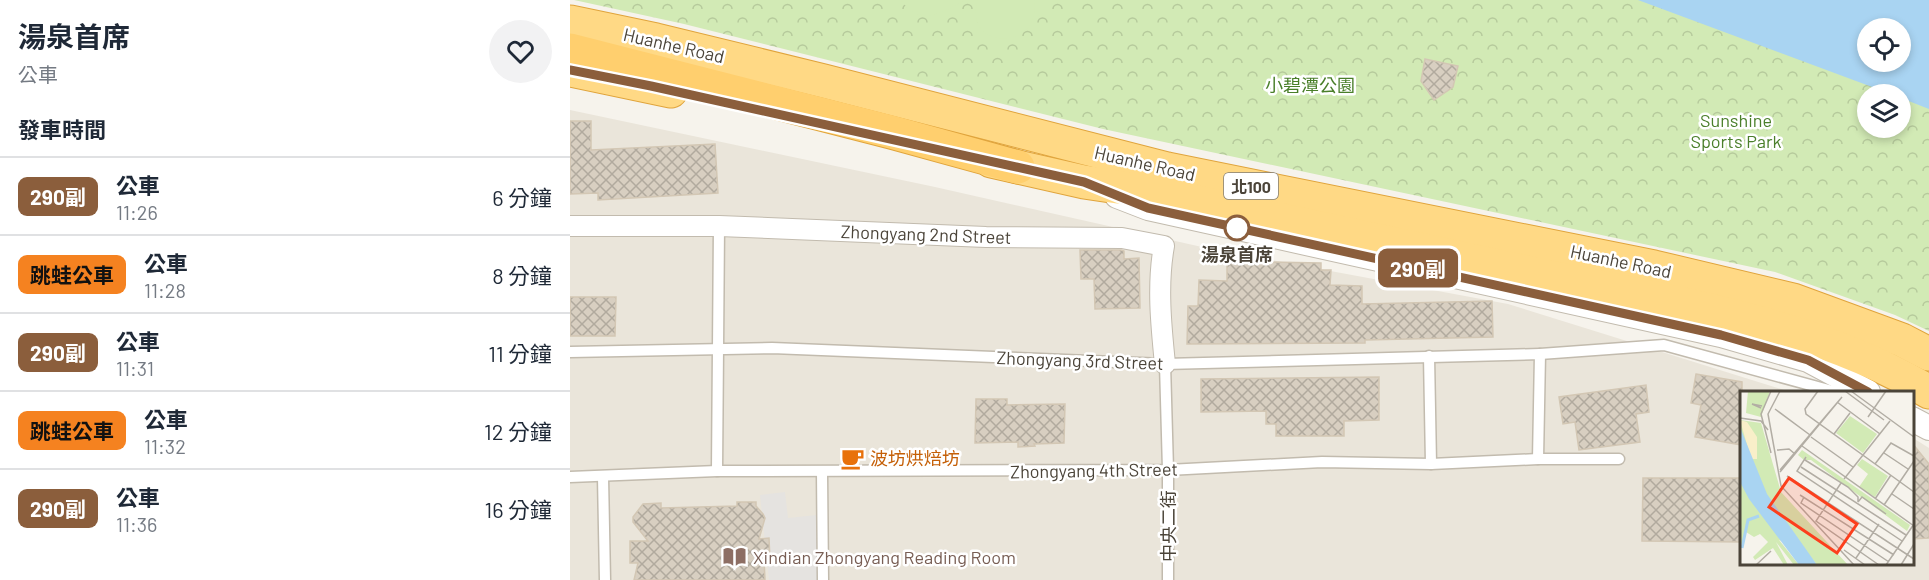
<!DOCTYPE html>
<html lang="zh-TW">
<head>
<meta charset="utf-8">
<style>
  :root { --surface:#fff; --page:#f2f2f3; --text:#1f2937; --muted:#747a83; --line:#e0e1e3 }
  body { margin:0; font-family:Barlow,"Noto Sans TC",sans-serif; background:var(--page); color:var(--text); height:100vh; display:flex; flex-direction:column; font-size:22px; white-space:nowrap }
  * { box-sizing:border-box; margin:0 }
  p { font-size:20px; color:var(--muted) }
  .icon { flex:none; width:33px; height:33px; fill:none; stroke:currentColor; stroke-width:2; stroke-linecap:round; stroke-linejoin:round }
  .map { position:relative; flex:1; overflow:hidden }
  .side { display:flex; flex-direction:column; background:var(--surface); width:570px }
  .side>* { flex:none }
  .badge { padding:0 12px; border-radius:9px; font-size:21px; line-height:39px }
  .fabs { position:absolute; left:1287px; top:18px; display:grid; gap:12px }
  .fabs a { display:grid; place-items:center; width:54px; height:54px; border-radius:50%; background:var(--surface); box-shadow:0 3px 9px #0003; font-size:30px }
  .map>.badge { position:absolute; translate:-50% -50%; box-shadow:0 0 0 3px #fff }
  h2 { padding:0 18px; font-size:22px; line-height:54px }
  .round { display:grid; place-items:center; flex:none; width:63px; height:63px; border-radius:32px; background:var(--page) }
  .headline { display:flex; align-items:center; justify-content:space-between; height:102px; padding:0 18px }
  h1 { font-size:28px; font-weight:700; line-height:45px }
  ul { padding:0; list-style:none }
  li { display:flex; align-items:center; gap:18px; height:78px; padding:0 18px; border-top:2px solid var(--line) }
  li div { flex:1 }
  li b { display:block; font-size:22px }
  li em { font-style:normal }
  li .badge { min-width:66px; font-weight:700; text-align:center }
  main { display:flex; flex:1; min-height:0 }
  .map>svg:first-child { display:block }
  .residential { fill:#eae5da }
  .forest { fill:url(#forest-crowns); fill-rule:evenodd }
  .garden { fill:#d2eab5 }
  .parking { fill:#e5e3e0 }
  .water { fill:#a9d4f2; fill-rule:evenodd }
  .building { fill:url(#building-cross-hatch); stroke:#d3c7b4; stroke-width:1.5 }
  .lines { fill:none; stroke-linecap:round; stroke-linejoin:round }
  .service-casing { stroke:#c2bbae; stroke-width:13 }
  .minor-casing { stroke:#c2bbae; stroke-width:22 }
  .tertiary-casing { stroke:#c2bbae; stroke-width:26 }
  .trunk-casing { stroke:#e0a43c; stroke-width:35 }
  .motorway-casing { stroke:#e0a43c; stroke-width:35 }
  .service { stroke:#fff; stroke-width:10 }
  .minor { stroke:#fff; stroke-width:20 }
  .tertiary { stroke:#fff; stroke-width:24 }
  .trunk { stroke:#ffd985; stroke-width:33 }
  .motorway { stroke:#ffcf6e; stroke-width:33 }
  .line-casing { stroke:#fff; stroke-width:14 }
  .line { stroke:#8b5e3c; stroke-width:9 }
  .stop-dot { fill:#fff; stroke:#8b5e3c; stroke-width:3 }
  .labels { text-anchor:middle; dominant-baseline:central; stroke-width:5; stroke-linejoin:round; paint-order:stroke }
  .shield { fill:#fff; stroke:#817c74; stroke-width:1.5 }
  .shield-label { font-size:16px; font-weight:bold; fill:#4b4439 }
  .street-label { font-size:18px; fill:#4b4439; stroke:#fff }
  .park-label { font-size:18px; fill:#4a7f2a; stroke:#fff }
  .stop-label { font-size:18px; font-weight:bold; fill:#4b4439; stroke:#fff }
  .food-label { font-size:18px; fill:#c56008; stroke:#fff; text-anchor:start }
  .education-label { font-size:18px; fill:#785e54; stroke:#fff; text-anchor:start }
  .inset-river { fill:none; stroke:#a9d4f2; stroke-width:3 }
  .inset-road { fill:none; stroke:#b2ada4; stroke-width:1.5 }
  .view { fill:#fc3f1d; fill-opacity:0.15; stroke:#fc3f1d; stroke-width:3 }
  .inset-edge { fill:none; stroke:#4b4439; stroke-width:3 }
</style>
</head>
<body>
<main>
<section class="side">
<div class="headline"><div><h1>湯泉首席</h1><p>公車</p></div><a class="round"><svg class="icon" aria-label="heart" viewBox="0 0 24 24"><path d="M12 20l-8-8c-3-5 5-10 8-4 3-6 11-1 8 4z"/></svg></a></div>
<h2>發車時間</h2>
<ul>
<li><span class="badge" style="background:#8b5e3c;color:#fff">290副</span><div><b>公車</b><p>11:26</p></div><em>6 分鐘</em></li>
<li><span class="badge" style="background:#f58220;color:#111">跳蛙公車</span><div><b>公車</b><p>11:28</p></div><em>8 分鐘</em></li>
<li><span class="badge" style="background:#8b5e3c;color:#fff">290副</span><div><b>公車</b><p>11:31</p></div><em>11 分鐘</em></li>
<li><span class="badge" style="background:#f58220;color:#111">跳蛙公車</span><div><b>公車</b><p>11:32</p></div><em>12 分鐘</em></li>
<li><span class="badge" style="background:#8b5e3c;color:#fff">290副</span><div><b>公車</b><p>11:36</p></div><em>16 分鐘</em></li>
</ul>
</section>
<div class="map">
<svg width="1359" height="580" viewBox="0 0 1359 580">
  <defs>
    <pattern id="forest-crowns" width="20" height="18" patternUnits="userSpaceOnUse" patternTransform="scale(1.5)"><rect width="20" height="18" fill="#d2eab5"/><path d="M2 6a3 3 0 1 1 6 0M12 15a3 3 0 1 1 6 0" fill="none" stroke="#b6ca9c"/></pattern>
    <pattern id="building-cross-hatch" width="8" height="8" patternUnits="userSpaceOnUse" patternTransform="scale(1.5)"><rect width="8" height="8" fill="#d8cfc1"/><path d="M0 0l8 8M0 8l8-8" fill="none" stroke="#b1aa9e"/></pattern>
  </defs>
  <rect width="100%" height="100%" fill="#f6f3ec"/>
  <polygon class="residential" points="0,110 365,187 632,247 938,304 1211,389 1220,392 1172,392 1172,564 1342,564 1343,438 1359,448 1359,580 0,580"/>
  <path class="forest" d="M 4,0 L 1359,0 L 1359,331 L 1325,315 L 1205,272 L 533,129 L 114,24 ZM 1298,28 L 1330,28 L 1330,62 L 1298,62 ZM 1298,94 L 1330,94 L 1330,128 L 1298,128 Z"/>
  <g class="garden">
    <path d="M 331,0 L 372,0 L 372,2 L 376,0 L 396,0 C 373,12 350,28 331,0 Z"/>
    <path d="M 408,0 L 464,0 C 473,53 390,49 408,0 Z"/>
  </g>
  <polygon class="parking" points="215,492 218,518 256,514 258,580 199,580 190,495"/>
  <path class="water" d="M 1068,0 L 1359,0 L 1359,109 L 1331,98 L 1330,94 L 1321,94 ZM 1298,28 L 1330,28 L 1330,62 L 1298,62 Z"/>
  <g class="building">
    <polygon points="855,59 888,66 883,87 864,100 851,81"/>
    <polygon points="0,121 21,121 21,150 145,144 148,193 28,200 28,193 0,194"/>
    <polygon points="510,250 551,250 554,251 554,259 569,258 570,308 525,309 524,279 511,279"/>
    <polygon points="657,261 751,263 751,270 761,270 760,285 792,286 792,304 922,301 923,337 795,340 795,343 617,344 618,306 628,306 629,280 657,281"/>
    <polygon points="0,297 46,297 45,336 0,336"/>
    <polygon points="1126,374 1172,382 1172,445 1125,437 1131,405 1121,403"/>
    <polygon points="809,377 809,420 774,421 774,436 706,436 706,424 696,424 696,411 631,412 631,379"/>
    <polygon points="1076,385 1079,412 1066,414 1070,442 1009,450 1005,422 993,424 989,397"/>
    <polygon points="406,399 437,399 437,405 495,404 494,443 464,444 465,446 448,447 448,442 405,443"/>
    <polygon points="1342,443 1359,464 1359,538 1342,539"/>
    <polygon points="1073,478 1172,478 1172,542 1072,541"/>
    <polygon points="167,502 186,502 186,506 193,514 195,518 189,539 199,538 200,560 194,560 195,580 64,580 68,563 60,563 60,541 78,541 63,522 63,517 73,504 91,503 91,508 167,506"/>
  </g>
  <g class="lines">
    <defs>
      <g id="service">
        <polyline points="0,352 202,348 595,364 970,354 968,459"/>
        <polyline points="970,354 1094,345 1266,392"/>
        <polyline points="859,356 861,464"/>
        <polyline points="595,364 598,470 598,580"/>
        <polyline points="147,471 149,226"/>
        <polyline points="252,472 253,580"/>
        <polyline points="0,477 147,471 598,470 752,462 861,464 968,459 1049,459"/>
        <polyline points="33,477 35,580"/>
      </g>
      <path id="minor" d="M 0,226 L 149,226 L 416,237 L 552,238 L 594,246 C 587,284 591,325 595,364"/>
      <g id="tertiary">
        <polyline points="547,196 578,208 1151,335 1238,360 1298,392"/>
        <polyline points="1342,419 1359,428"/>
      </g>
      <g id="trunk">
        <polyline points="0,22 86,40 254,81 597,169 1084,267 1223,300 1332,340 1359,354"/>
        <polyline points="0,70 101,91"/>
        <path d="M 421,161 L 514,182 L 581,192 C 714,220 847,249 980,277 C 1106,303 1248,324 1359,392"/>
      </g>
      <polyline id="motorway" points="0,50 321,132 448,167"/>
    </defs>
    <use href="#service" class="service-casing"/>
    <use href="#minor" class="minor-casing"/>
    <use href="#tertiary" class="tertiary-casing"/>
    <use href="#trunk" class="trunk-casing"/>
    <use href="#motorway" class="motorway-casing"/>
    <use href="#service" class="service"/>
    <use href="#minor" class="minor"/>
    <use href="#tertiary" class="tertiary"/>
    <use href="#trunk" class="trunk"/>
    <use href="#motorway" class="motorway"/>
  </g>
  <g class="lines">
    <defs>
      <polyline id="line" points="0,70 81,86 514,182 578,208 1151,335 1238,360 1298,392"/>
    </defs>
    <use href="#line" class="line-casing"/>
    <use href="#line" class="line"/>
  </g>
  <defs>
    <symbol id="cafe-bare" viewBox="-9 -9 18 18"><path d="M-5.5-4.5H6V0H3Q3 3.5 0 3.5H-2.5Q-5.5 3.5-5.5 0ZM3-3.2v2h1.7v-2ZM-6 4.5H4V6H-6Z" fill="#e8710a" stroke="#fff" stroke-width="2.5" paint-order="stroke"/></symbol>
    <symbol id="library-bare" viewBox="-9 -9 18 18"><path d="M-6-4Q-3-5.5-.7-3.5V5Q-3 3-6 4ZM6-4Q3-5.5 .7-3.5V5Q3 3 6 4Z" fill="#8d6e63" stroke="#fff" stroke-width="2.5" paint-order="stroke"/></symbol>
  </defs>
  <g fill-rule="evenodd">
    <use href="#cafe-bare" x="266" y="442" width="33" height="33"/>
    <use href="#library-bare" x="148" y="540" width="33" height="33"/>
  </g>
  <circle class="stop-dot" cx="667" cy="228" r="12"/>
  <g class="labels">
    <rect class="shield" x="654" y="173" width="54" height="26" rx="4.5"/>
    <g class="shield-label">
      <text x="681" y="186">北100</text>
    </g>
    <g class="street-label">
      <text transform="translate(104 45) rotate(13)">Huanhe Road</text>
      <text transform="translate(575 163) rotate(13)">Huanhe Road</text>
      <text transform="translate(356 234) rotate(2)">Zhongyang 2nd Street</text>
      <text transform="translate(1051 261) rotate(12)">Huanhe Road</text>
      <text transform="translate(510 360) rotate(2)">Zhongyang 3rd Street</text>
      <text transform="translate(524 470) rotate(-1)">Zhongyang 4th Street</text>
      <text transform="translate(598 526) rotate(-90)">中央二街</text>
    </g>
    <g class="park-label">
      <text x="740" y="85">小碧潭公園</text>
      <text x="1166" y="120">Sunshine<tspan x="1166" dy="21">Sports Park</tspan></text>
    </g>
    <g class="stop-label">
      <text x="667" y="254">湯泉首席</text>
    </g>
    <g class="food-label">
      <text x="300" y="458">波坊烘焙坊</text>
    </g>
    <g class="education-label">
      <text x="183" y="557">Xindian Zhongyang Reading Room</text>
    </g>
  </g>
  <g transform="translate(1170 391)">
    <rect width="174" height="174" fill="#f6f3ec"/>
    <path d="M 8,0 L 30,0 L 21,26 L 6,22 ZM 110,25 L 137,43 L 123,62 L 96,42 ZM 0,29 L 21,32 L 41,101 L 108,174 L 77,174 L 65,159 L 39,149 L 59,174 L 54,174 L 36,151 L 48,174 L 44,174 L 33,157 L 15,169 L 13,166 L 28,151 L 20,143 L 14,146 L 6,141 L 0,157 ZM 62,59 L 170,134 L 167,140 L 71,69 L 64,69 L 58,64 ZM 122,68 L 148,85 L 135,106 L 119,96 L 128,83 L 117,74 Z" fill="#d2eab5"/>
    <path d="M 0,29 L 7,31 L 17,46 L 17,68 L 11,68 Z" fill="#f9efc9"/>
    <path d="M 0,36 L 27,103 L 77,174 L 59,174 L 9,108 L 0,91 Z" fill="#a9d4f2"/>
    <path class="inset-river" d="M 2,157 L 8,129 L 19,125"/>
    <path class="inset-road" d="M 40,0 L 28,23 L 41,95 L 114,174M 78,0 L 65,18 L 66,23 L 174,101M 105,0 L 144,29M 111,0 L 174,46M 97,11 L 140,43M 21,17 L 12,13 L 22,15M 35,18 L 70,44M 128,26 L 146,0M 0,27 L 21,30 L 28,39M 94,43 L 110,22M 71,46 L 113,76M 62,55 L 174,135M 37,59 L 49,58 L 55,63M 31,62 L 21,23 L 31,0M 144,62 L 168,78M 66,66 L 57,80 L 162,150M 65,69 L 108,96 L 118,106 L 118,111M 135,73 L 151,52 L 174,65M 61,76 L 166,144M 40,79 L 102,6 L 40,81M 47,85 L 174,168M 104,88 L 150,30M 101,92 L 76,130 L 139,174M 152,103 L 174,118M 60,104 L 154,164M 64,106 L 61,112 L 149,171M 135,108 L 151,84M 118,111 L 122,106 L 146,123M 144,114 L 174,70M 104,159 L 125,174M 116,167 L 139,133M 16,174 L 31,160M 146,174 L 174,133M 161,174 L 174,153"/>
    <path class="view" d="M 49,87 L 117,133 L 97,162 L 29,116 Z"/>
    <rect width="174" height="174" class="inset-edge"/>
  </g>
</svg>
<div class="fabs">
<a><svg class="icon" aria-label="locate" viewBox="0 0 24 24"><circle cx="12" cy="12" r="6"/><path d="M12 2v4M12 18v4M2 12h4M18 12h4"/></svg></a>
<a><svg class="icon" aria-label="layers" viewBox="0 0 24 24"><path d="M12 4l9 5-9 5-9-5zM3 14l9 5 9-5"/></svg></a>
</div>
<b class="badge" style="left:848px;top:268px;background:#8b5e3c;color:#fff">290副</b>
</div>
</main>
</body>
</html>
